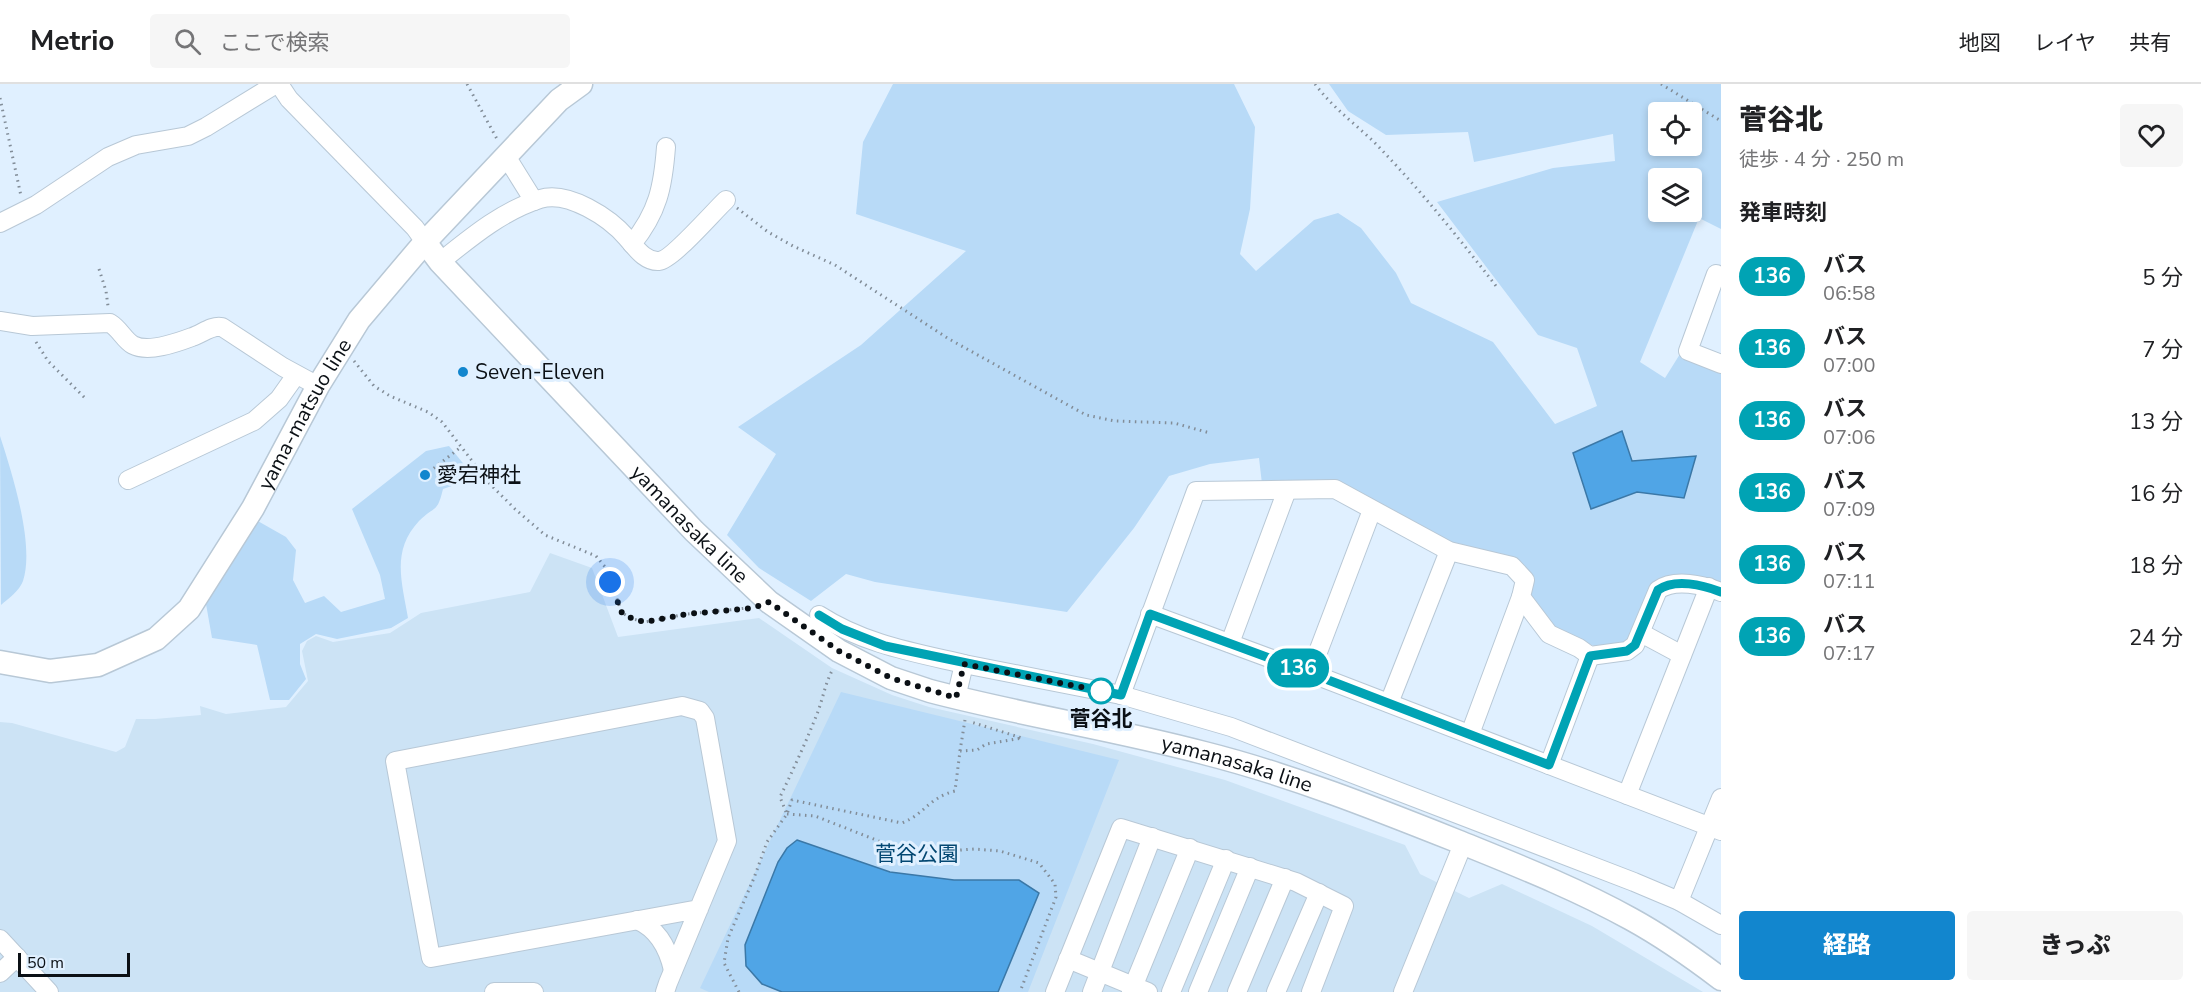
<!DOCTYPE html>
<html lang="ja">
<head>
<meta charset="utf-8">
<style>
  :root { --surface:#fff; --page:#f6f6f6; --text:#202124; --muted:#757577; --line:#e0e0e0; --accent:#1286ce }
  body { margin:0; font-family:"Nunito Sans","Noto Sans JP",sans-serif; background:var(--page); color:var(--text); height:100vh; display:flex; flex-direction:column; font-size:22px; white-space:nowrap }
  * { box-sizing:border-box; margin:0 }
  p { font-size:20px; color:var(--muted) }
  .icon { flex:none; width:33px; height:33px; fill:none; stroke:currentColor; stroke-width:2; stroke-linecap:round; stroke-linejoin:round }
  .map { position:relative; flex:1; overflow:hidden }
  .panel { display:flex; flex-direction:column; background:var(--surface); width:480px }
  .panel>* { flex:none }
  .badge { padding:0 12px; border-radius:20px; font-size:21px; line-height:39px }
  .tools { position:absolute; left:1648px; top:18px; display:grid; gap:12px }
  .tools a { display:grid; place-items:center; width:54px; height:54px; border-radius:6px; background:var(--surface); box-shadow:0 3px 9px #0003; font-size:30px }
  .scale { position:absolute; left:18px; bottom:15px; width:112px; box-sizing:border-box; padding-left:6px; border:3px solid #0b1015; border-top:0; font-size:16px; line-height:21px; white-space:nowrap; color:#0b1015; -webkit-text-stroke:4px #e0f0ff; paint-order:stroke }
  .you { position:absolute; width:30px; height:30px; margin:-15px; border:4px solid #fff; border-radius:50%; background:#1a73e8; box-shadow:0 0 0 9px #1a73e833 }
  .map>.badge { position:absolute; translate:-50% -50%; box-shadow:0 0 0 3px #fff }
  h2 { padding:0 18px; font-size:22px; line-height:54px }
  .round { display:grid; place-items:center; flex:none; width:63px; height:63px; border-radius:6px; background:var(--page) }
  .overview { display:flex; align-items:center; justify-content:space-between; height:102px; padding:0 18px }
  h1 { font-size:28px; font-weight:800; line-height:45px }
  .button { display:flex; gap:12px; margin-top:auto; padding:12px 18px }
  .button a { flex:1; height:69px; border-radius:6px; background:var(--accent); color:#fff; font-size:24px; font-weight:800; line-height:69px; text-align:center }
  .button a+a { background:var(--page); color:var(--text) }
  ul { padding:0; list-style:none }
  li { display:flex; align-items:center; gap:18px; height:72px; padding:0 18px }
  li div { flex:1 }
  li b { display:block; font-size:22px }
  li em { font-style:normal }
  li .badge { min-width:66px; font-weight:700; text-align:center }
  header { display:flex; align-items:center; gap:36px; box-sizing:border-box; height:84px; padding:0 30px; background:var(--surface); border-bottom:2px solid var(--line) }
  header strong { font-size:28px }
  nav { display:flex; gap:33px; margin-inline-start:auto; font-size:21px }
  .search { width:420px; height:54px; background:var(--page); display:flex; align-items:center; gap:15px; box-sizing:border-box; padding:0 21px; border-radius:6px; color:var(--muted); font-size:22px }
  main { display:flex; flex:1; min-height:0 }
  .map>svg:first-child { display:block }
  .built { fill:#cce3f5 }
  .green { fill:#b8daf7; fill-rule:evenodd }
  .water { fill:#50a5e6; stroke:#3b78a7; stroke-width:1.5 }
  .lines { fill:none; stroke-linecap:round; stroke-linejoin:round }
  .minor-casing { stroke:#b8c8d6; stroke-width:20 }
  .major-casing { stroke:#b8c8d6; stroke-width:25 }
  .path { stroke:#828d98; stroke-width:3; stroke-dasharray:1.5 4.5; stroke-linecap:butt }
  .minor { stroke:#fff; stroke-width:18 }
  .major { stroke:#fff; stroke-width:22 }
  .line-casing { stroke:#fff; stroke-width:14 }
  .line { stroke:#00a3b4; stroke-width:9 }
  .walk { stroke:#0b1015; stroke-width:6; stroke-dasharray:0 10.8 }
  .poi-dot { fill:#1286ce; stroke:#e0f0ff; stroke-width:2 }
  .stop-dot { fill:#fff; stroke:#00a3b4; stroke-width:3 }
  .labels { text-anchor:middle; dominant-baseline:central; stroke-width:6; stroke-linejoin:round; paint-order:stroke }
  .poi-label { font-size:21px; fill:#0b1015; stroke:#e0f0ff; text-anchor:start }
  .street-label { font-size:21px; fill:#0b1015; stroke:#e0f0ff }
  .stop-label { font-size:21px; font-weight:bold; fill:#0b1015; stroke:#e0f0ff }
  .park-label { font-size:21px; fill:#034772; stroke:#e0f0ff }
</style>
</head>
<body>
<header>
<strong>Metrio</strong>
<div class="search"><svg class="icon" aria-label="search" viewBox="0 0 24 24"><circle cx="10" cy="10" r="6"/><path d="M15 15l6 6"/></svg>ここで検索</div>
<nav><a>地図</a><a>レイヤ</a><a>共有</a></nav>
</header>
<main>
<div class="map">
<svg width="1721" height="908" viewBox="0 0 1721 908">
  <rect width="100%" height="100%" fill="#e0f0ff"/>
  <polygon class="built" points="550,469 592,484 618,553 759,534 832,584 892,611 929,623 1093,660 1225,696 1405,761 1420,790 1469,814 1502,800 1592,842 1703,908 0,908 0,638 12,639 116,668 125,663 136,635 155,635 201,631 200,622 226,630 286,623 308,597 302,567 307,557 316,552 333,558 390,549 421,529 530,508"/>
  <g class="green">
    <path d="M 893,0 L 1234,0 L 1255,43 L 1250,125 L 1240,170 L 1256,187 L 1314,136 L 1338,129 L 1361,144 L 1396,189 L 1411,219 L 1493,258 L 1555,340 L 1597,322 L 1577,264 L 1538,251 L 1437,118 L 1553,84 L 1615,77 L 1613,50 L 1474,78 L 1468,48 L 1386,51 L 1348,27 L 1329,0 L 1721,0 L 1721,145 L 1699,134 L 1640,278 L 1665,294 L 1680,270 L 1721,286 L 1721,499 L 1663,495 L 1632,554 L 1625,561 L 1600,564 L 1553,547 L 1531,518 L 1530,492 L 1456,463 L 1355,409 L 1262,400 L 1259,374 L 1210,380 L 1169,392 L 1134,444 L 1067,528 L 875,498 L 846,490 L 811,517 L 759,484 L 727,451 L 776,370 L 738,343 L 861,261 L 966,167 L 856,130 L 863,58 ZM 1659,28 L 1692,28 L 1692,62 L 1659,62 ZM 1659,94 L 1692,94 L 1692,128 L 1659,128 ZM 1622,347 L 1632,377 L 1637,408 L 1591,425 Z"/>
    <path d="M 0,352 C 12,389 35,461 23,497 C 20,506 8,515 1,521 Z"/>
    <path d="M 449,362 L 475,394 L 443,405 C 437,430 435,421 419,437 C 391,467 402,498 408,534 L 391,544 L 337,555 L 316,550 L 300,560 L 300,580 L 306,595 L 289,616 L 270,616 L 257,561 L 212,554 L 206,520 L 256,436 L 286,453 L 296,466 L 293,496 L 305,519 L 324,512 L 341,528 L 385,515 L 380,491 L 352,425 L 426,367 Z"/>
    <polygon points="841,608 1119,676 1028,908 709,908 700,904"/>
  </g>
  <g class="water">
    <polygon points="1622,347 1632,377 1696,372 1684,414 1637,408 1591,425 1573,369"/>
    <polygon points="797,756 890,788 954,796 1019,796 1039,809 998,908 782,908 762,900 746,882 745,861 778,778 787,764"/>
  </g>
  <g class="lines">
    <defs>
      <g id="minor">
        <polyline points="279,0 289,15 415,144 425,158"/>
        <polyline points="506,72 534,117"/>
        <polyline points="0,139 36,121 108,73 136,61 188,52 206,43 276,0"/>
        <path d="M 632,160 C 658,128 663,103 666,63"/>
        <path d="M 440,178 C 470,154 502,127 540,115 C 568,106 610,134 627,154 C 636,164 645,178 659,177 C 672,176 714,127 726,116"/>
        <polyline points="1716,190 1688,267 1721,280"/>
        <path d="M 0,237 L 32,242 L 110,239 C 120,245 124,256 133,261 C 148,269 176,259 192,253 C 202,250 211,241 222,243 L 283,283 L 318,302"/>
        <polyline points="128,396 254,337 279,315 296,291"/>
        <polyline points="1150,530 1310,589 1721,747"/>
        <path d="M 819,531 C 864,560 912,568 964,580"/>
        <polyline points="1641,549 1682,571"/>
        <polyline points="1230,559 1287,406"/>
        <polyline points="1310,589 1372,426"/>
        <path d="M 1121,611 L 1196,407 L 1335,405 L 1449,467 L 1512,482 L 1525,496 L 1521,513 L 1549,550 L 1579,564 L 1590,572 L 1627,567 L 1635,561 L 1658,506 C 1675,494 1703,501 1721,508"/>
        <polyline points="956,614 964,580 1121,611 1231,643 1634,798 1679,817 1721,841"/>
        <polyline points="1389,619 1449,467"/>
        <polyline points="1470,650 1521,513"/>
        <polyline points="1549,681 1590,572"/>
        <polyline points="1627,711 1709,503"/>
        <polyline points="1679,817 1721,714"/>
        <path d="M 637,836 C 658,845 668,864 673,886"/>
        <polyline points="0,855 49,908"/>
        <polyline points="1068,875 1148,908"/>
        <polyline points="0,889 17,873"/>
        <polyline points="494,908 534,908"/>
        <polyline points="665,908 668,899 727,757 705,634 700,627 682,622 395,677 431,874 699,825"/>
        <polyline points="1055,908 1121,744 1296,798 1344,822 1311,908"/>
        <polyline points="1092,908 1152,753"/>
        <polyline points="1131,908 1190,764"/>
        <polyline points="1171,908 1226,775"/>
        <polyline points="1198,908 1250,783"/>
        <polyline points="1237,908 1285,794"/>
        <polyline points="1276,908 1319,809"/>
        <polyline points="1403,908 1463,760"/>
      </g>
      <g id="major">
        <path id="s1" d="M 425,158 L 440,178 L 694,447 L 769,518 L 839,567 L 891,594 L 930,607 C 1021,631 1114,645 1204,669 C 1291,691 1374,724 1457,757 C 1516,781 1575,804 1631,835 C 1662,852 1692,873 1721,895"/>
        <path id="s2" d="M 0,578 L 50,587 L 98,581 L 156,555 L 189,525 L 253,424 L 318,302 L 359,236 L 425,158 L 559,16 L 581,0"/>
      </g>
    </defs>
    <use href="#minor" class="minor-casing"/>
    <use href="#major" class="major-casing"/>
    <g class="path">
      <polyline points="467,0 497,55"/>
      <path d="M 1315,0 C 1332,23 1354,39 1374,58 C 1418,103 1458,153 1496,202"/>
      <polyline points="1661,0 1721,37"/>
      <polyline points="0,14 21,112"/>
      <polyline points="737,124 768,148 793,162 835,181 949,255 1086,331 1115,337 1174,339 1210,349"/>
      <polyline points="99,185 106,207 108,222"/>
      <polyline points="36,258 48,277 86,315"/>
      <polyline points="354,277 374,302 390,312 428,328 442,338 490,400 515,425 545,451 596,472 606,484 622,529 633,535 645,538 687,530 748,524"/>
      <polyline points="429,388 461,363"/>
      <polyline points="960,667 965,636"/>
      <path d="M 786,728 L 780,713 C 793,686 806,658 817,630 C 823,615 825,599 833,585"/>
      <polyline points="787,730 815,732 899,765 923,769 974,765 1000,767 1039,779 1055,800 1056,813 1020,908"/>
      <path d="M 739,908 L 724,879 L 728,854 L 754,794 L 767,758 L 787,730 L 792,716 L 902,739 C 925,730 928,714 955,707 L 960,667 L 977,666 L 986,660 L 1022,654 L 971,638"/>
    </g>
    <use href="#minor" class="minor"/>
    <use href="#major" class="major"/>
  </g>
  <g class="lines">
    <defs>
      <path id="line" d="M 819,531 L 842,545 L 885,562 L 1121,611 L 1150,530 L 1310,589 L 1549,681 L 1590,572 L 1627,567 L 1635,561 L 1658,506 C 1675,494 1703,501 1721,508"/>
    </defs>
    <use href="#line" class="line-casing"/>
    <use href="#line" class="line"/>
    <polyline class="walk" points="610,498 622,529 633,535 645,538 687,530 753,524 769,518 839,567 891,594 956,614 964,580 1101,607"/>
  </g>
  <g class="poi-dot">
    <circle cx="463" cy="288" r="6"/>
    <circle cx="425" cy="391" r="6"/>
  </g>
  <circle class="stop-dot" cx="1101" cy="607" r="12"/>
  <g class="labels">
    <g class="poi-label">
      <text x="475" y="288">Seven-Eleven</text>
      <text x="437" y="391">愛宕神社</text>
    </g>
    <g class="street-label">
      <text stroke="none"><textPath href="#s2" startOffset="434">yama-matsuo line</textPath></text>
      <text stroke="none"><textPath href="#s1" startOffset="387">yamanasaka line</textPath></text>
      <text stroke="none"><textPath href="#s1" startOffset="999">yamanasaka line</textPath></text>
    </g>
    <g class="stop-label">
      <text x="1101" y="635">菅谷北</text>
    </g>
    <g class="park-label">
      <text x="917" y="770">菅谷公園</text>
    </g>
  </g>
</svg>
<div class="tools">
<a><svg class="icon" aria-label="locate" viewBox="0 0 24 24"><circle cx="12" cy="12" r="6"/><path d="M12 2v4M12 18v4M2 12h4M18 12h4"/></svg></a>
<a><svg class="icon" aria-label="layers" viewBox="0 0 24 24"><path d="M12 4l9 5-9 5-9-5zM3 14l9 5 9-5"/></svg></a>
</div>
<div class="scale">50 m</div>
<div class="you" style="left:610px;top:498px"></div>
<b class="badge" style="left:1298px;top:584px;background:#00a3b4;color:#fff">136</b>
</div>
<section class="panel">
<div class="overview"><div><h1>菅谷北</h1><p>徒歩 · 4 分 · 250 m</p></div><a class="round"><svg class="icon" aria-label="heart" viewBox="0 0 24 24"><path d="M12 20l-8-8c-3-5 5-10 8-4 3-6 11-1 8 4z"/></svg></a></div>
<h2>発車時刻</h2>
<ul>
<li><span class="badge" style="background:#00a3b4;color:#fff">136</span><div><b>バス</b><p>06:58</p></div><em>5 分</em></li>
<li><span class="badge" style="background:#00a3b4;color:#fff">136</span><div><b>バス</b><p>07:00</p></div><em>7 分</em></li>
<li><span class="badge" style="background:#00a3b4;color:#fff">136</span><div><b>バス</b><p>07:06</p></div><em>13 分</em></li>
<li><span class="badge" style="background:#00a3b4;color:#fff">136</span><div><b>バス</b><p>07:09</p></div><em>16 分</em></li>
<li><span class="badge" style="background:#00a3b4;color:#fff">136</span><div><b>バス</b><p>07:11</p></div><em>18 分</em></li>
<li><span class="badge" style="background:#00a3b4;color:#fff">136</span><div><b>バス</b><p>07:17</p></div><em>24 分</em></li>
</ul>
<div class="button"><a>経路</a><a>きっぷ</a></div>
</section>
</main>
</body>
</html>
